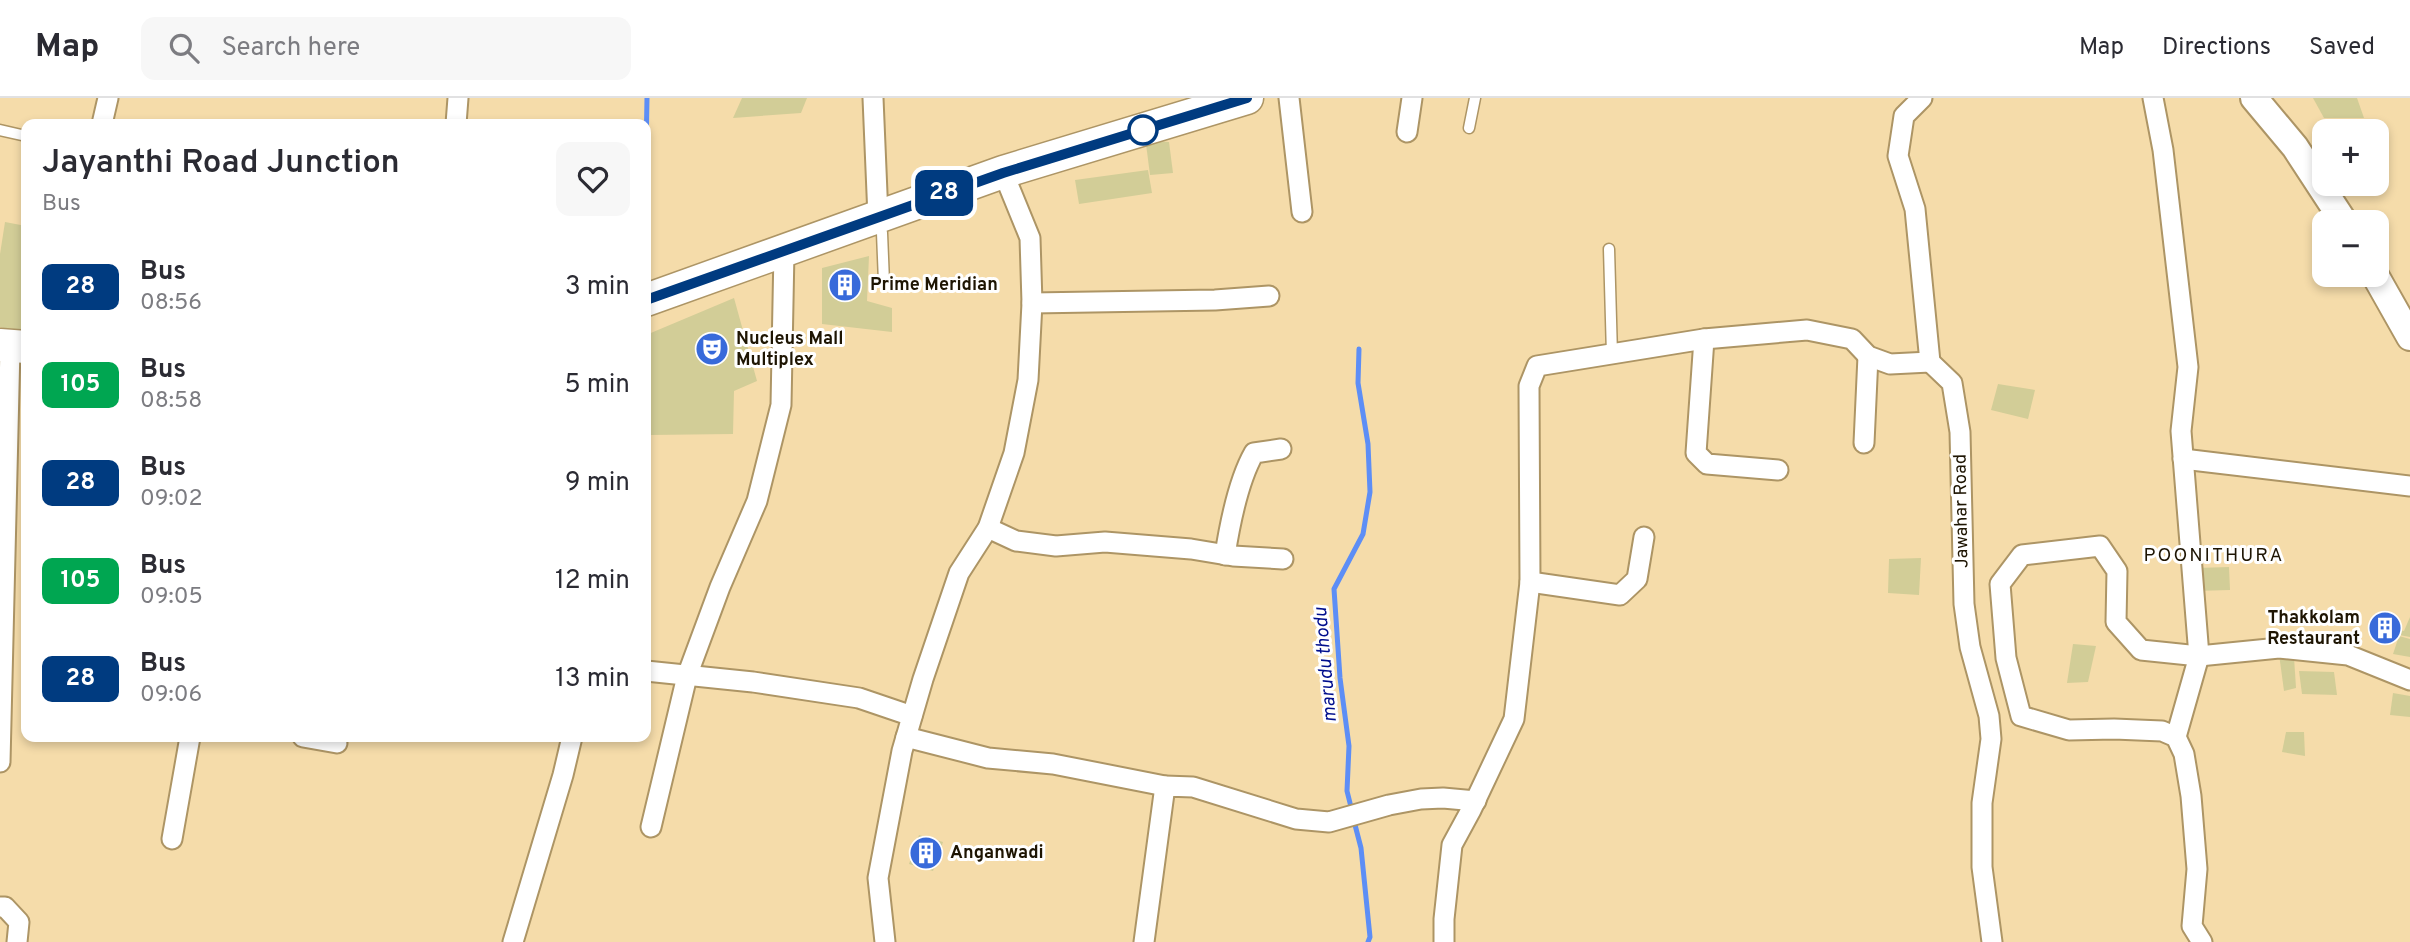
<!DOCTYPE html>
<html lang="en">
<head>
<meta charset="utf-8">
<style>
  :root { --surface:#fff; --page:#f7f7f7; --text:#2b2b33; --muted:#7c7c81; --line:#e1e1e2 }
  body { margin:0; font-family:Overpass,sans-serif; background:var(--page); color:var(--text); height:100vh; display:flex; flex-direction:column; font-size:26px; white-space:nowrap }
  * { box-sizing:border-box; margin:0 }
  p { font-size:23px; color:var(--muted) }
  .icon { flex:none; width:38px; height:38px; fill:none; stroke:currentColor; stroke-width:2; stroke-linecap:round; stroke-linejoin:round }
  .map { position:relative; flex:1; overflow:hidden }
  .sheet { position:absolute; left:21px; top:21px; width:630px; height:623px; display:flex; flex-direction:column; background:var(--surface); border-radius:14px; box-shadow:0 4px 10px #0003 }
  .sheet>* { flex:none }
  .badge { padding:0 14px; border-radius:10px; font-size:24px; line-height:46px }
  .tools { position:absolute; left:2312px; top:21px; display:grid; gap:14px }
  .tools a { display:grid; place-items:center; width:77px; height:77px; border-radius:14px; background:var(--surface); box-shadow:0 4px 10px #0003; font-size:35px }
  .map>.badge { position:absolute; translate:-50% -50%; box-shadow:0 0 0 4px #fff }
  .round { display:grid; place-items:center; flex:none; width:74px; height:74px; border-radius:14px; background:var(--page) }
  .overview { display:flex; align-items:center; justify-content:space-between; height:119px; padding:0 21px }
  h1 { font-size:33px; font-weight:600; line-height:52px }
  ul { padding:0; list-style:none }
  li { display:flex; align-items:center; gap:21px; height:98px; padding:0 21px }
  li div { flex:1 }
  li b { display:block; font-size:26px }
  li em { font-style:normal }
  li .badge { min-width:77px; font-weight:700; text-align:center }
  header { display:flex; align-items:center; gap:42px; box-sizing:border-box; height:98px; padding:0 35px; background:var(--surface); border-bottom:2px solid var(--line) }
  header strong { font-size:33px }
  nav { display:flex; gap:38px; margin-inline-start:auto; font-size:24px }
  .search { width:490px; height:63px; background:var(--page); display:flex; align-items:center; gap:18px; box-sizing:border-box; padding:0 24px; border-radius:14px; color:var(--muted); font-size:26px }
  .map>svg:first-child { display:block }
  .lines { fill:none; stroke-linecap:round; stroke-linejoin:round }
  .stream { stroke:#5d8ef6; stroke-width:5 }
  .building { fill:#d2cd97 }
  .service-casing { stroke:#ad9565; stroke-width:13 }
  .minor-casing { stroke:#ad9565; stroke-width:23 }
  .secondary-casing { stroke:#ad9565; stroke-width:30 }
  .trunk-casing { stroke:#ad9565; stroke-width:35 }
  .service { stroke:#fff; stroke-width:10 }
  .minor { stroke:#fff; stroke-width:19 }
  .secondary { stroke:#fff; stroke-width:26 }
  .trunk { stroke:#fff; stroke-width:32 }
  .line-casing { stroke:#fff; stroke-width:16 }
  .line { stroke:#003b80; stroke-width:10 }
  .stop-dot { fill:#fff; stroke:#003b80; stroke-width:3.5 }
  .labels { text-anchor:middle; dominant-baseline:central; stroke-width:6; stroke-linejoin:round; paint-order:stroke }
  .poi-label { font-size:18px; font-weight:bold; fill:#1e1503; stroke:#fff; text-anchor:start }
  .street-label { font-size:18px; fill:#1e1503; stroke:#fff }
  .neighbourhood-label { font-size:19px; letter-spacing:2px; fill:#1e1503; stroke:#fff }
  .water-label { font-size:19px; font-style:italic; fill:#000e8d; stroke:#fff }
</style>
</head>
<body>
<header>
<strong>Map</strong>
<div class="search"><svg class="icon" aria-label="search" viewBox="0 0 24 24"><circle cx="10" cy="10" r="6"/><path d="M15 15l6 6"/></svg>Search here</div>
<nav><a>Map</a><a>Directions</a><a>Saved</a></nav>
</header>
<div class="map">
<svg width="2410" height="844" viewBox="0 0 2410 844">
  <rect width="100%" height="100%" fill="#f5dcaa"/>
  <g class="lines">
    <g class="stream">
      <polyline points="646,54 647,0"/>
      <polyline points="1352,713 1347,693 1349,648 1340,580 1334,491 1363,436 1370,394 1368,346 1358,285 1359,251"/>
      <polyline points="1354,723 1361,750 1370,839 1368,844"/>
    </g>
  </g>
  <g class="building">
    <polygon points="742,0 807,0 801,15 733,20"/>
    <polygon points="2313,0 2357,0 2364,20 2324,20"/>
    <polygon points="1157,43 1169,44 1173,75 1150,77 1146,46"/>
    <polygon points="1148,72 1152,95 1079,106 1075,82"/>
    <polygon points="5,124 26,128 26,236 0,229 0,156"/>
    <polygon points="869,158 867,203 892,210 892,234 822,226 822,170"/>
    <polygon points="734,200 757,283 734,293 733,336 650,337 646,333 646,237"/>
    <polygon points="1998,286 2035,292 2028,321 1991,312"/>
    <polygon points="1921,460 1919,497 1888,495 1889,461"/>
    <polygon points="2229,469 2230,492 2195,493 2196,470"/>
    <polygon points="2410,519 2410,539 2394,536 2392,542 2377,538 2378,528 2404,533"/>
    <polygon points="2399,538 2410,541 2410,559 2393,556"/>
    <polygon points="2073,546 2096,548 2088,584 2067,585"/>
    <polygon points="2279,556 2294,559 2296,590 2284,593"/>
    <polygon points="2299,573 2334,574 2337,597 2302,596"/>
    <polygon points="2393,595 2410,598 2410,619 2390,617"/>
    <polygon points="2286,634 2304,634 2305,658 2282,654"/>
    <polygon points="919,737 943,744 933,773 909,766"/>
  </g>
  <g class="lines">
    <defs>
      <g id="service">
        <polyline points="1469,30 1475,0"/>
        <polyline points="0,32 26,38"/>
        <polyline points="879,123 882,135 884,184"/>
        <polyline points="1609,151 1612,257"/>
      </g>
      <g id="minor">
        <polyline points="873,0 878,119"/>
        <polyline points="1289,0 1302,114"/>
        <polyline points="1922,0 1904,18 1898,58 1915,111 1930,264 1952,285 1960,334 1964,506 1970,549 1989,618 1991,641 1982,705 1982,769 1992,844"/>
        <polyline points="2153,0 2163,52 2188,269 2181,333 2199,558 2176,639"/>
        <polyline points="102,26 108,0"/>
        <polyline points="456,26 458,0"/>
        <polyline points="1407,34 1412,0"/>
        <polyline points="1032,205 1215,202 1269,198"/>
        <polyline points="1704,241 1696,355 1707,366 1778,372"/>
        <polyline points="1864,345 1868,258"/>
        <polyline points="2183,361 2410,388"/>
        <polyline points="988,430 1016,443 1056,448 1105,444 1191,451 1233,458 1283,461"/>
        <path d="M 1225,457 C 1230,425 1238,383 1254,355 L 1281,351"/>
        <polyline points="1530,484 1620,497 1637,481 1644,439"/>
        <polyline points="646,573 753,584 859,600 912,618"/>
        <polyline points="303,639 337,645"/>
        <polyline points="906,639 988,660 1053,666 1165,688"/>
        <polyline points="0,664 10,249"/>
        <polyline points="651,729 687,578 720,489 757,403 781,307 784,153"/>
        <polyline points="172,741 190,639"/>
        <polyline points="0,809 5,809 19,824 17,844"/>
        <polyline points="513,844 563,677 572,639"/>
        <polyline points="885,844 878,780 902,653 923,581 959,475 988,430 1014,355 1028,282 1032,205 1030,140 1003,74"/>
        <polyline points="1144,844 1165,688 1193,689 1296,721 1329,724 1389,707 1421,701 1443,700 1476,703"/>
        <polyline points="1444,844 1444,821 1452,747 1471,712 1514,621 1530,484 1529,288 1537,268 1704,241 1807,232 1852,241 1868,258 1890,266 1930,264"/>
        <polyline points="2202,844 2192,828 2197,771 2191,698 2184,656 2176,639 2162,633 2114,631 2069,632 2021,618 2006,560 2000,486 2022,457 2100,448 2117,473 2116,524 2141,552 2199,558 2279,550 2348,557 2410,582"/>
      </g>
      <g id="secondary">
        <polyline points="2254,0 2295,49 2344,124"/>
        <polyline points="2375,177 2410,239"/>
      </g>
      <g id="trunk">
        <polyline points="646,202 1003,74 1247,0"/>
        <polyline points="0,247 26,249"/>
      </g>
    </defs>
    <use href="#service" class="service-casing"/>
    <use href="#minor" class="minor-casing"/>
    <use href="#secondary" class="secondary-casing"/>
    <use href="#trunk" class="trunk-casing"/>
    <use href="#service" class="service"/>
    <use href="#minor" class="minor"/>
    <use href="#secondary" class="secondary"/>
    <use href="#trunk" class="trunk"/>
  </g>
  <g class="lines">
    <defs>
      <polyline id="line" points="646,202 1003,75 1247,0"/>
    </defs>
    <use href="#line" class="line-casing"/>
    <use href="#line" class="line"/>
  </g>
  <defs>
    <symbol id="building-disc" viewBox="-11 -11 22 22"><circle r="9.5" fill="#386ada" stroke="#fff"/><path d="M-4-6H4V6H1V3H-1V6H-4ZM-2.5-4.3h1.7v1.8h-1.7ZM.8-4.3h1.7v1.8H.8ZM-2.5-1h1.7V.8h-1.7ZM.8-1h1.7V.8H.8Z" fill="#fff"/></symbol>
    <symbol id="theatre-disc" viewBox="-11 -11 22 22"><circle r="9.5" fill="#386ada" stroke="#fff"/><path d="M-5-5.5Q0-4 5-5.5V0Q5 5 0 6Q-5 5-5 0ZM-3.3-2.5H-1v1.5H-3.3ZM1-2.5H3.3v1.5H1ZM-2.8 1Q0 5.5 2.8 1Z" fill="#fff"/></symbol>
  </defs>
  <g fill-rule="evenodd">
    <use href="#building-disc" x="826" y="168" width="38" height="38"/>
    <use href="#theatre-disc" x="693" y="232" width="38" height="38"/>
    <use href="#building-disc" x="2366" y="511" width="38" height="38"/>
    <use href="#building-disc" x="907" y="736" width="38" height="38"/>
  </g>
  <circle class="stop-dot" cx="1143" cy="32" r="14"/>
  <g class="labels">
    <g class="poi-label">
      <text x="870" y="187">Prime Meridian</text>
      <text x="736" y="241">Nucleus Mall<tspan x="736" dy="21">Multiplex</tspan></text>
      <text x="2360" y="520" text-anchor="end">Thakkolam<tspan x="2360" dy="21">Restaurant</tspan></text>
      <text x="950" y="755">Anganwadi</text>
    </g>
    <g class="street-label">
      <text transform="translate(1962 413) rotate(-91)">Jawahar Road</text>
    </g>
    <g class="neighbourhood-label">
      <text x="2214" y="458">POONITHURA</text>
    </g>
    <g class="water-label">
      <text transform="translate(1326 567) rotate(-95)">marudu thodu</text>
    </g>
  </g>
</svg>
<div class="tools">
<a>+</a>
<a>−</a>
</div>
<b class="badge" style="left:944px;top:95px;background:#003b80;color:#fff">28</b>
<section class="sheet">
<div class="overview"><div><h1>Jayanthi Road Junction</h1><p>Bus</p></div><a class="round"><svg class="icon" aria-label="heart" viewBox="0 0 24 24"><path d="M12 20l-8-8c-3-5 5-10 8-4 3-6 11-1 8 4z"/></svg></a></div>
<ul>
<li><span class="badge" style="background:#003b80;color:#fff">28</span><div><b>Bus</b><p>08:56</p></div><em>3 min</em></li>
<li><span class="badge" style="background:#00a651;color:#fff">105</span><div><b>Bus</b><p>08:58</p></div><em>5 min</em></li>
<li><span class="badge" style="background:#003b80;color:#fff">28</span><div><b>Bus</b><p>09:02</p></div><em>9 min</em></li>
<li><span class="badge" style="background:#00a651;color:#fff">105</span><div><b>Bus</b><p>09:05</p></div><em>12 min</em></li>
<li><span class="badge" style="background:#003b80;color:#fff">28</span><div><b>Bus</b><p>09:06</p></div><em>13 min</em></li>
</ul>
</section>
</div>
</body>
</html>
